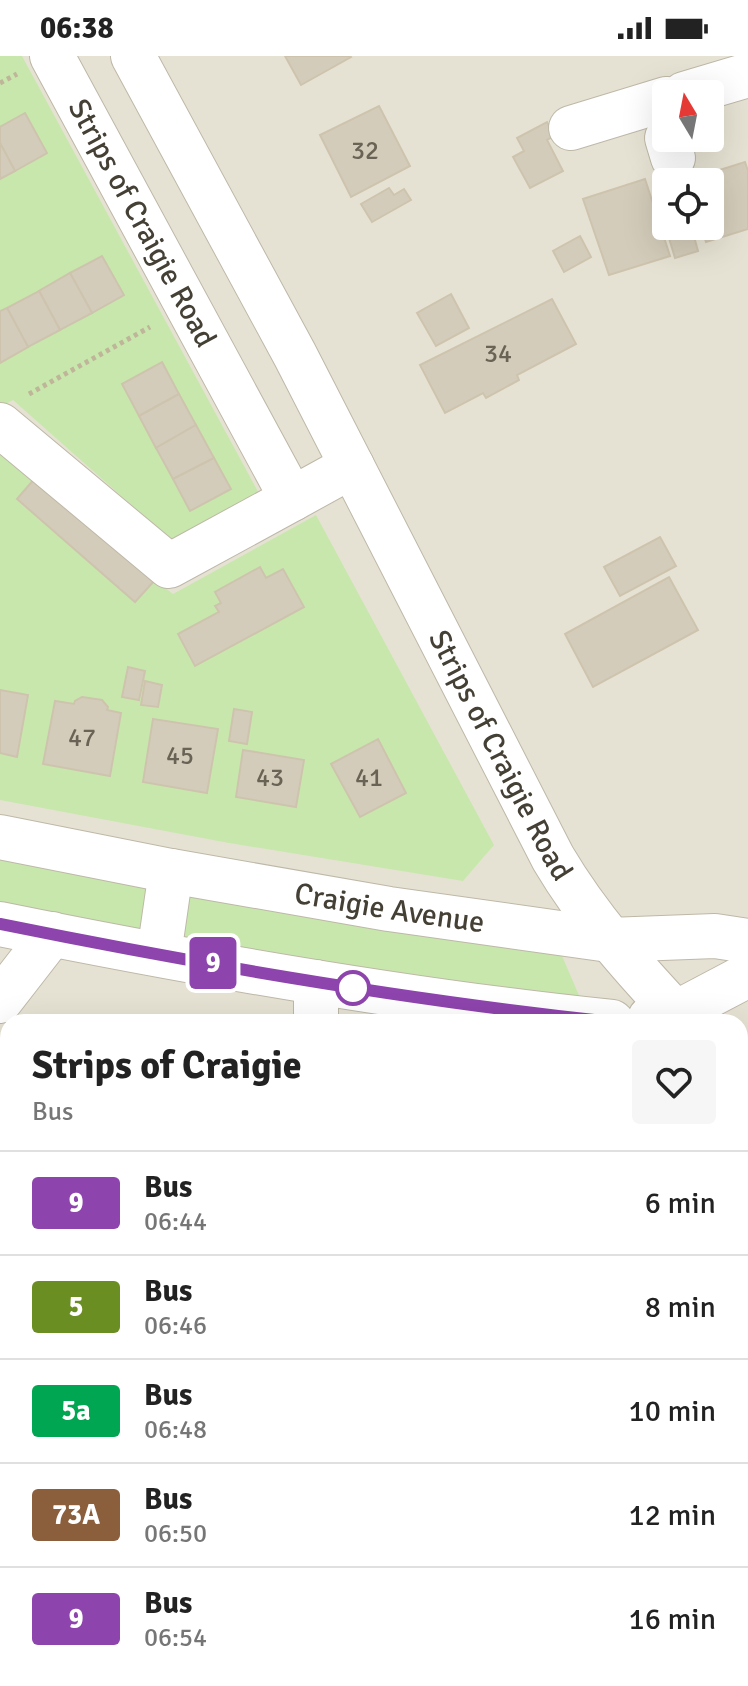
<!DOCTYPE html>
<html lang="en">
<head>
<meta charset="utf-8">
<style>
  :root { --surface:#fff; --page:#f6f6f6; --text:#222; --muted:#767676; --line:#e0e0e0 }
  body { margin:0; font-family:Signika,sans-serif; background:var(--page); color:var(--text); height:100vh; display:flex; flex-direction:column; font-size:30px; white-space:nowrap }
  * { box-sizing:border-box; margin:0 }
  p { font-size:26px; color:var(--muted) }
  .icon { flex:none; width:44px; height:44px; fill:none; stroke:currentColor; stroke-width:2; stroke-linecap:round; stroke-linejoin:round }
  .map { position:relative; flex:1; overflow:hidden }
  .sheet { position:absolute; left:0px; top:958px; width:748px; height:672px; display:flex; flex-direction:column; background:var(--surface); border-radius:24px 24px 0 0; box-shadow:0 8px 32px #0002 }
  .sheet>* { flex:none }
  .badge { padding:0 16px; border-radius:6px; font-size:28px; line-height:52px }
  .needle { width:52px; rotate:350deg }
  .controls { position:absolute; left:652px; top:24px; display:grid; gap:16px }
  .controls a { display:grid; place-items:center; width:72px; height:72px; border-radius:8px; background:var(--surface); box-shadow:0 8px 32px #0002; font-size:40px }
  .map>.badge { position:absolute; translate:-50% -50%; box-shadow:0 0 0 4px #fff }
  .round { display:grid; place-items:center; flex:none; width:84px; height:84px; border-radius:8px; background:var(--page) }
  .head { display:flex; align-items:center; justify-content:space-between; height:136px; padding:0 32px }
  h1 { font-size:38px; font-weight:800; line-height:60px }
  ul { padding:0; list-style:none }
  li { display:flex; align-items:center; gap:24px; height:104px; padding:0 32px; border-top:2px solid var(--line) }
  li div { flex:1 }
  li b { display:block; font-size:30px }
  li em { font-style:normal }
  li .badge { min-width:88px; font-weight:700; text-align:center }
  .status { display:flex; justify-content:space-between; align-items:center; height:56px; padding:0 40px; background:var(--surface); direction:ltr }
  .status svg { height:22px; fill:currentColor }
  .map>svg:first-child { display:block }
  .residential { fill:#e6e2d3; fill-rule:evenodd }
  .green { fill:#c8e7ad }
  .building { fill:#d4ccba; stroke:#cec4ae; stroke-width:2 }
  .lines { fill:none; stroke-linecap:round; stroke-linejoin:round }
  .minor-casing { stroke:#beb8a8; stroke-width:46 }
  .major-casing { stroke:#e2c663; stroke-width:46 }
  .path { stroke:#bfb599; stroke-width:5; stroke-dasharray:4 4; stroke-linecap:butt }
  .minor { stroke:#fff; stroke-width:44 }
  .major { stroke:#fde893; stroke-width:44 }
  .line-casing { stroke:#fff; stroke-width:18 }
  .line { stroke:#8e44ad; stroke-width:12 }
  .stop-dot { fill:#fff; stroke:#8e44ad; stroke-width:4 }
  .labels { text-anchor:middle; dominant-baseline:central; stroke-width:6; stroke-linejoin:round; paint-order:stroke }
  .number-label { font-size:26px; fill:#696356 }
  .street-label { font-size:30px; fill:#454035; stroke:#fff }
</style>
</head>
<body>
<div class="status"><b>06:38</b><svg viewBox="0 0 49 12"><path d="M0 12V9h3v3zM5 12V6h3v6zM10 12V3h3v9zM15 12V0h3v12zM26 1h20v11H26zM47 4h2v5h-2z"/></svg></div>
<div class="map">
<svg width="748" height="1630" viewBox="0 0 748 1630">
  <rect width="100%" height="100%" fill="#f2efe5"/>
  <path class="residential" d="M 0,0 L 748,0 L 748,1340 L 740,1342 L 740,966 L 8,966 L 8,1458 L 0,1460 ZM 666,38 L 710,38 L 710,82 L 666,82 ZM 666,126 L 710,126 L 710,170 L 666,170 Z"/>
  <g class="green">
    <polygon points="0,0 22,0 262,443 187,485 171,484 13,344 0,351"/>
    <polygon points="0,390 36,421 17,444 135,546 155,524 173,538 316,459 494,789 463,825 229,787 0,744"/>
    <polygon points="0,801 147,830 145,870 138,875 0,849"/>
    <polygon points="191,838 560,895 581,944 382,916 182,883 184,843"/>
    <polygon points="8,983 8,1196 0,1200 0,987"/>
    <polygon points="740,1086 748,1098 748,1340 740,1342"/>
    <polygon points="740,1563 748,1567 748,1630 386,1630 387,1622 740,1622"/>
  </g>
  <g class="building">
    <polygon points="285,0 350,0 351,1 301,29"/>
    <polygon points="379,50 410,110 351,141 320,79"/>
    <polygon points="25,57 47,97 15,115 0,87 0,71"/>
    <polygon points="547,66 554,80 547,84 563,115 530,132 513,101 524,95 517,82"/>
    <polygon points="0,87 15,115 0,123"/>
    <polygon points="745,106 748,115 748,173 706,186 701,170 710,170 710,150 713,149 710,126 706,126 704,119"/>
    <polygon points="645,123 670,200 609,219 583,143"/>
    <polygon points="389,132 394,139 404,133 411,144 372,166 361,148"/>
    <polygon points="666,161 666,170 691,170 698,195 675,202 663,162"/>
    <polygon points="580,180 591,201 564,216 553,195"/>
    <polygon points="102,200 124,239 92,257 70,217"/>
    <polygon points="70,217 92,257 60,274 39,235"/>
    <polygon points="39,235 60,274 28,291 7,252"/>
    <polygon points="451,238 469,272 436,290 417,257"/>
    <polygon points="552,243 576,288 517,319 519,324 486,342 483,337 445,357 420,309"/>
    <polygon points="7,252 28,291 0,307 0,255"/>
    <polygon points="162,306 179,338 139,360 122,328"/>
    <polygon points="179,338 196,369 156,392 139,360"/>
    <polygon points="196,369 214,402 173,423 156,392"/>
    <polygon points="214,402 231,433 190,455 173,423"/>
    <polygon points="36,421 155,524 135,546 17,443"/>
    <polygon points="660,481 676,510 620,540 604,511"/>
    <polygon points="260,511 266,522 283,513 304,551 195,610 178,578 219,556 215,550 221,547 215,536"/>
    <polygon points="669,521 698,574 593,631 565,578"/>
    <polygon points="128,611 145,615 139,644 122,641"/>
    <polygon points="145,625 162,629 158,651 141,649"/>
    <polygon points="0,634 28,639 17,701 0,697"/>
    <polygon points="82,641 102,644 108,651 107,654 121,657 110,720 43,708 55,645 74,648 75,645"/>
    <polygon points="234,653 252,656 247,688 229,685"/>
    <polygon points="153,663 218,673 207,737 143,726"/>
    <polygon points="378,683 406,737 360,761 331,708"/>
    <polygon points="243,694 304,704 296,751 236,741"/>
    <polygon points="8,1063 8,1110 0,1095 0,1067"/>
    <polygon points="746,1095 748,1119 740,1124 740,1098"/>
    <polygon points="0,1117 8,1131 8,1167 0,1171"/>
    <polygon points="740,1191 748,1218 748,1305 740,1307"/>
    <polygon points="8,1609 8,1622 32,1622 34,1630 0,1630 0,1611"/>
    <polygon points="70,1622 167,1622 168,1630 71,1630"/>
    <polygon points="185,1622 268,1622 246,1630 189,1630"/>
  </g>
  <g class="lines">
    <defs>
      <g id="minor">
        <path id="s1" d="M 52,0 L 292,443 L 352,410"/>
        <path id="s2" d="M 133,0 L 295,299 L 553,802 C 589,863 635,914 684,966"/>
        <polyline points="684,38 748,19"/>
        <polyline points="571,72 666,43"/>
        <polyline points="667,82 673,102"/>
        <polyline points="0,369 169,510 292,443"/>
        <path id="s3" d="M 0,781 L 171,815 L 389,853 L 609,884 L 715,880 L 748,885"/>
        <path d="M 0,868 C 202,909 407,945 612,966"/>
        <polyline points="159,898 171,815"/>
        <polyline points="0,945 52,878"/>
        <polyline points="650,962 676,957 748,919"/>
        <polyline points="316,966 316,926"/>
        <polyline points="740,1026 748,1035"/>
      </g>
      <g id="major">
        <polyline points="740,1415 748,1412"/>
        <polyline points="0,1538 8,1537"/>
      </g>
    </defs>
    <use href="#minor" class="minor-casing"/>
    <use href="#major" class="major-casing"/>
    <g class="path">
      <polyline points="0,27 17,18"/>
      <polyline points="29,338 150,271"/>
      <polyline points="740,1478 748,1477"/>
      <polyline points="0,1596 8,1595"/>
    </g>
    <use href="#minor" class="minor"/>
    <use href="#major" class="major"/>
  </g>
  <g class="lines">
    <defs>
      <path id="line" d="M 0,868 C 202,909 406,944 612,966"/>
    </defs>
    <use href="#line" class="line-casing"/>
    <use href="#line" class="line"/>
  </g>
  <circle class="stop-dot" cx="353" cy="932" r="16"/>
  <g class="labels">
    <g class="number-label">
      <text x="365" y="95">32</text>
      <text x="498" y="298">34</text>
      <text x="82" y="682">47</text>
      <text x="180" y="700">45</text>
      <text x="270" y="722">43</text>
      <text x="369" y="722">41</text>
    </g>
    <g class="street-label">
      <text stroke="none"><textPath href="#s1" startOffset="190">Strips of Craigie Road</textPath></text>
      <text stroke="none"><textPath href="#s2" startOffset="790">Strips of Craigie Road</textPath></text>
      <text stroke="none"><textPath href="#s3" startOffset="396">Craigie Avenue</textPath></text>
    </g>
  </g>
</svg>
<div class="controls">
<a><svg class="needle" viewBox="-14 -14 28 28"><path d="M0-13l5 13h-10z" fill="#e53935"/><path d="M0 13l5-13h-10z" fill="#767676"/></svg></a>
<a><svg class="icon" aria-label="locate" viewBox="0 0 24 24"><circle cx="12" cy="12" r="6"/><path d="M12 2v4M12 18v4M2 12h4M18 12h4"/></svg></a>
</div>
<b class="badge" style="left:213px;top:907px;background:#8e44ad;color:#fff">9</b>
<section class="sheet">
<div class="head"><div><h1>Strips of Craigie</h1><p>Bus</p></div><a class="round"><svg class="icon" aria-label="heart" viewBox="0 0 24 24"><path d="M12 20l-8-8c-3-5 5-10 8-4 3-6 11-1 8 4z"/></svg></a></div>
<ul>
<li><span class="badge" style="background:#8e44ad;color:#fff">9</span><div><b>Bus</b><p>06:44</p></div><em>6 min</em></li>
<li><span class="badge" style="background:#6b8e23;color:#fff">5</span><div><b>Bus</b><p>06:46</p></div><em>8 min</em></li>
<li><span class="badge" style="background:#00a651;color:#fff">5a</span><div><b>Bus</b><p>06:48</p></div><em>10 min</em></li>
<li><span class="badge" style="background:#8b5e3c;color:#fff">73A</span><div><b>Bus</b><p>06:50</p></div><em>12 min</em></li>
<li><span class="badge" style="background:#8e44ad;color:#fff">9</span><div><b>Bus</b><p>06:54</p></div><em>16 min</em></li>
</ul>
</section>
</div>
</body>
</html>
